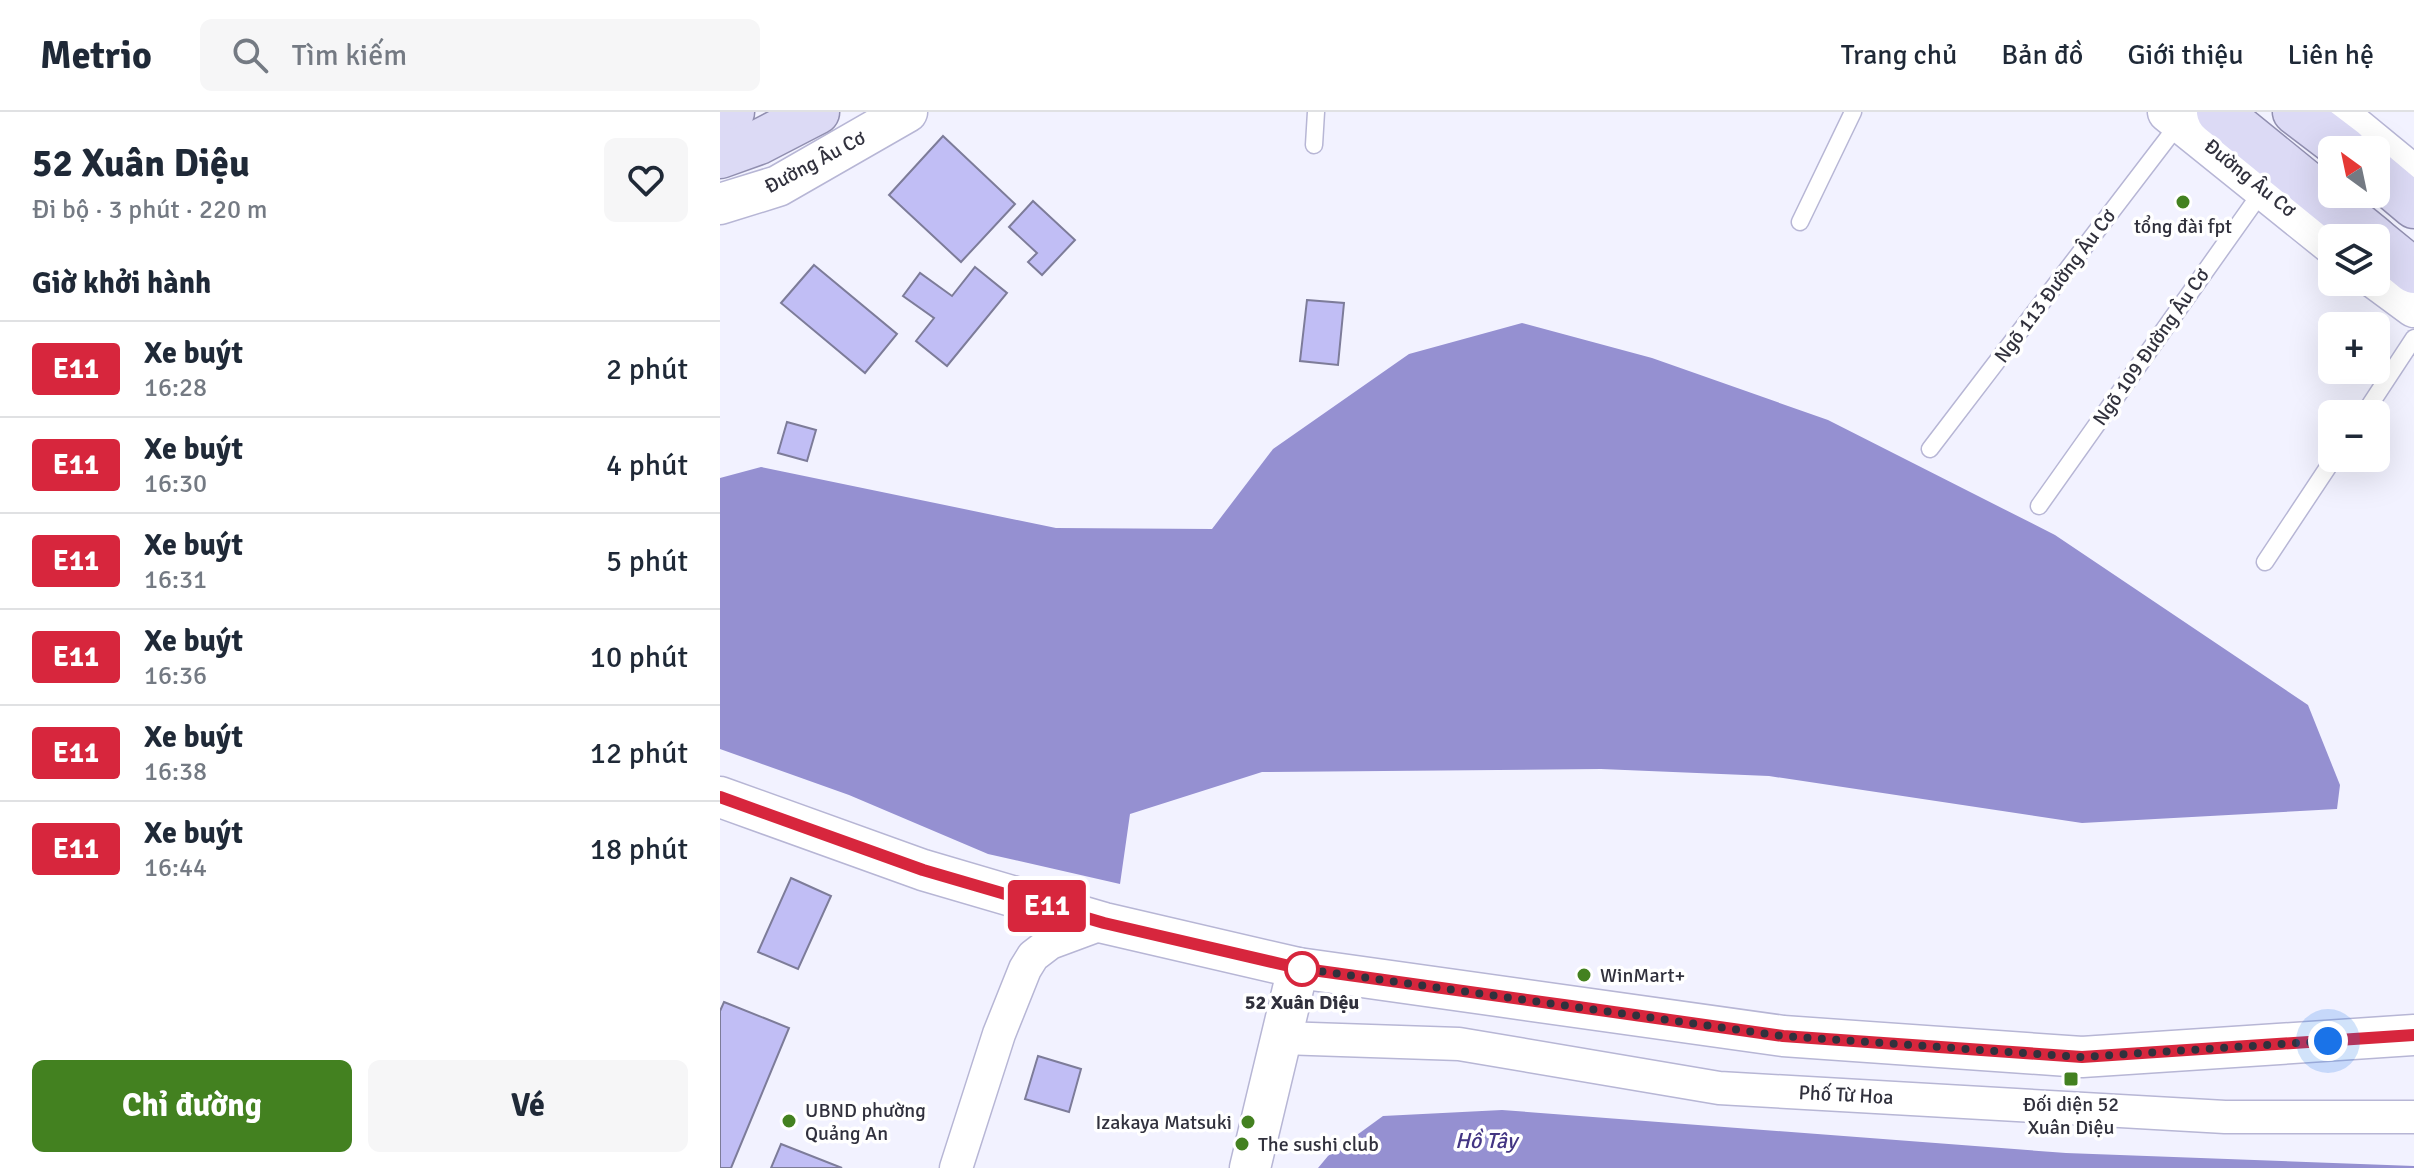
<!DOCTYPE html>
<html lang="vi">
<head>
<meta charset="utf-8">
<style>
  :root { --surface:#fff; --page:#f6f6f7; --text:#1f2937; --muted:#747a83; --line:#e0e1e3; --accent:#438120 }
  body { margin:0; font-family:Signika,sans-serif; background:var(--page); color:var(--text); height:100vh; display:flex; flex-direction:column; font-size:30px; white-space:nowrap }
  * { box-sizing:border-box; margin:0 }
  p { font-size:26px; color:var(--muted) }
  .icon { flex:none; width:44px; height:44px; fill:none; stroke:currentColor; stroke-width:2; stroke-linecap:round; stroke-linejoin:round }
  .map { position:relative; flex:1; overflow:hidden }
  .drawer { display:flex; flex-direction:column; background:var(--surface); width:720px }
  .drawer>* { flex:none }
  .badge { padding:0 16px; border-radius:6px; font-size:28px; line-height:52px }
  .needle { width:52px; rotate:327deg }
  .fabs { position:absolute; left:1598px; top:24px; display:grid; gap:16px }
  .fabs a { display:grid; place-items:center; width:72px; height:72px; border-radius:12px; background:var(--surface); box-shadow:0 8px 32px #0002; font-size:40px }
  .you { position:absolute; width:40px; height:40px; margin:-20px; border:6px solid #fff; border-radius:50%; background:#1a73e8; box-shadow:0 0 0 12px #1a73e833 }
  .map>.badge { position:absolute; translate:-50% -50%; box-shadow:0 0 0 4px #fff }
  h2 { padding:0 32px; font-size:30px; line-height:72px }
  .round { display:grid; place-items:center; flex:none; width:84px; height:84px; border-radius:12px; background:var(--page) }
  .headline { display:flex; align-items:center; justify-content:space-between; height:136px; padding:0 32px }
  h1 { font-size:38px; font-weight:800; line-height:60px }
  .action { display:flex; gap:16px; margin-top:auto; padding:16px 32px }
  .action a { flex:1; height:92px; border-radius:12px; background:var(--accent); color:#fff; font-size:32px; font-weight:800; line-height:92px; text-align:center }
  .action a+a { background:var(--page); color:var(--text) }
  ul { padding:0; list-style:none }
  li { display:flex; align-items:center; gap:24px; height:96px; padding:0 32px; border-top:2px solid var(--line) }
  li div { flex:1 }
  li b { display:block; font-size:30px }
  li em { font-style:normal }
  li .badge { min-width:88px; font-weight:700; text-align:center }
  header { display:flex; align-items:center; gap:48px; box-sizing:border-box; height:112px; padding:0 40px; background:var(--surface); border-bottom:2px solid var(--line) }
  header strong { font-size:38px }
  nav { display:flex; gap:44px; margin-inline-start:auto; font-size:28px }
  .search { width:560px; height:72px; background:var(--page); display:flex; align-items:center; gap:20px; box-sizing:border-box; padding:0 28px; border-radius:12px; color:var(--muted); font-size:30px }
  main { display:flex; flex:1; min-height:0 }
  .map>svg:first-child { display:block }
  .water { fill:#9590d1 }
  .building { fill:#c1bef5; stroke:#7d7c99; stroke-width:2 }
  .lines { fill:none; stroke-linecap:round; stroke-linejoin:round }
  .service-casing { stroke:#b7b6d5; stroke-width:19 }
  .minor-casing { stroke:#b7b6d5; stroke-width:35 }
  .tertiary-casing { stroke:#b7b6d5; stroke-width:43 }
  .primary-casing { stroke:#918fb0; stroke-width:47 }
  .service { stroke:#fff; stroke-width:16 }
  .minor { stroke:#fff; stroke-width:32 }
  .tertiary { stroke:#fff; stroke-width:40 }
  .primary { stroke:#dcdaf5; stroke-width:44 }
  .line-casing { stroke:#fff; stroke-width:18 }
  .line { stroke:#d7263d; stroke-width:12 }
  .walk { stroke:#31313d; stroke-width:8; stroke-dasharray:0 14.4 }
  .poi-dot { fill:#438120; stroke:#fff; stroke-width:3 }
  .stop-dot { fill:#fff; stroke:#d7263d; stroke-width:4 }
  .labels { text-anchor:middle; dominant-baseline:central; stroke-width:7; stroke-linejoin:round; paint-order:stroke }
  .street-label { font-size:20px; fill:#31313d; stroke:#fff }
  .poi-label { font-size:20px; fill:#31313d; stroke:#fff; text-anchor:start }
  .stop-label { font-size:20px; font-weight:bold; fill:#31313d; stroke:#fff }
  .water-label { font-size:22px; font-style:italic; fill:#433583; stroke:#fff }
</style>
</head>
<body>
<header>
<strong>Metrio</strong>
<div class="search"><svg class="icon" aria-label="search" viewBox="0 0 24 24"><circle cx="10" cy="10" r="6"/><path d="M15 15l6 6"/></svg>Tìm kiếm</div>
<nav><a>Trang chủ</a><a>Bản đồ</a><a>Giới thiệu</a><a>Liên hệ</a></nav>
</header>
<main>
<section class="drawer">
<div class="headline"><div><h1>52 Xuân Diệu</h1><p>Đi bộ · 3 phút · 220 m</p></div><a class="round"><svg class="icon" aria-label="heart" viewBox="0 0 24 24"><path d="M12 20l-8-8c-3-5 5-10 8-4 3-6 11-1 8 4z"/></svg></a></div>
<h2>Giờ khởi hành</h2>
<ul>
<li><span class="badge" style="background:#d7263d;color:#fff">E11</span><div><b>Xe buýt</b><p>16:28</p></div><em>2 phút</em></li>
<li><span class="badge" style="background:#d7263d;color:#fff">E11</span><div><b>Xe buýt</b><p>16:30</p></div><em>4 phút</em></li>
<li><span class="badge" style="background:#d7263d;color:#fff">E11</span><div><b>Xe buýt</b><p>16:31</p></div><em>5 phút</em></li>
<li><span class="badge" style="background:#d7263d;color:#fff">E11</span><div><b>Xe buýt</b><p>16:36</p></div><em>10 phút</em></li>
<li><span class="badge" style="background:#d7263d;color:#fff">E11</span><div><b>Xe buýt</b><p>16:38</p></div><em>12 phút</em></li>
<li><span class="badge" style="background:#d7263d;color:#fff">E11</span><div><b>Xe buýt</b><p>16:44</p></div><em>18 phút</em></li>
</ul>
<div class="action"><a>Chỉ đường</a><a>Vé</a></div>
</section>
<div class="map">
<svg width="1694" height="1056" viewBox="0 0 1694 1056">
  <rect width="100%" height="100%" fill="#f2f2ff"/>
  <g class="water">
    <polygon points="802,211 932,246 1108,308 1335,423 1588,593 1620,673 1617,697 1362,711 1049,664 881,657 542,660 410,702 400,772 268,742 129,683 0,637 0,366 41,355 336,416 492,417 553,337 689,242"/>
    <polygon points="782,998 1346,1041 1694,1054 1694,1056 598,1056 608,1044 663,1004"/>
  </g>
  <g class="building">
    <polygon points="223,24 295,92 241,150 169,83"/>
    <polygon points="313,89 355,128 322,163 308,150 317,141 289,115"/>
    <polygon points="94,153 177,222 145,261 61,191"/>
    <polygon points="255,155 287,181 227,254 196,229 214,206 183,184 200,161 232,184"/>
    <polygon points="587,188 624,191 618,253 580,249"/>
    <polygon points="67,310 96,318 87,349 58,341"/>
    <polygon points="71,766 111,784 78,857 38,840"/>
    <polygon points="4,890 69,916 11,1056 0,1056 0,899"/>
    <polygon points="318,944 361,957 349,1000 305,987"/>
    <polygon points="61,1032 122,1056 51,1056"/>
  </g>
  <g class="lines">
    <defs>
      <g id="service">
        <polyline points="594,33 596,0"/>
        <polyline points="1080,110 1133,0"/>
        <polyline points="1644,302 1694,226"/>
        <polyline points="1210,337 1460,10"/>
        <polyline points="1319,394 1543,78"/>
        <polyline points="1545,450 1614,346"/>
      </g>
      <g id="minor">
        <polyline points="562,926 739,932 999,976 1505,1005 1694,1005"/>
        <polyline points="236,1056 279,922 305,857 313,844 330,831 384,811"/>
      </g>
      <g id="tertiary">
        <polyline points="1448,0 1612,132"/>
        <polyline points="1616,0 1694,64"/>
        <polyline points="0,92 58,74 187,0"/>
        <polyline points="1656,167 1694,195"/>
        <polyline points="0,685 203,758 384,811 578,856 1063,924 1362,945 1694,923"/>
        <polyline points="530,1056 578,856"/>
      </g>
      <g id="primary">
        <polyline points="1499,0 1654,126"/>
        <polyline points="1575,0 1625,38"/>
        <polyline points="0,5 12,0"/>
        <polyline points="0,44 39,30 97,0"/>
        <polyline points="1656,62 1694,94"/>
        <polyline points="1656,128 1694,159"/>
      </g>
    </defs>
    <use href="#service" class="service-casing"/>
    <use href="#minor" class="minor-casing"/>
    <use href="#tertiary" class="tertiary-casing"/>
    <use href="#primary" class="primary-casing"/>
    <use href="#service" class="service"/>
    <use href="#minor" class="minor"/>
    <use href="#tertiary" class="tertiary"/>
    <use href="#primary" class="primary"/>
  </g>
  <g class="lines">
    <defs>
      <polyline id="line" points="0,685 203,758 384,811 578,856 851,894 1063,924 1362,945 1694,923"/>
    </defs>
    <use href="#line" class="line-casing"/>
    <use href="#line" class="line"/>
    <polyline class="walk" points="582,857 578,856 1063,924 1332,943 1362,945 1608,929"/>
  </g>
  <g class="poi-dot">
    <circle cx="1463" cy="90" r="8"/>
    <circle cx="864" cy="863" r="8"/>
    <rect x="1343" y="959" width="16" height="16" rx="4"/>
    <circle cx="69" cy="1009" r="8"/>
    <circle cx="528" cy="1010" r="8"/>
    <circle cx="522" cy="1032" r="8"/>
  </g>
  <circle class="stop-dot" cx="582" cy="857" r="16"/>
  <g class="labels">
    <g class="street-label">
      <text transform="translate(95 50) rotate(-28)">Đường Âu Cơ</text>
      <text transform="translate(1530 66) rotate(39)">Đường Âu Cơ</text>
      <text transform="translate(1335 174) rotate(-53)">Ngõ 113 Đường Âu Cơ</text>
      <text transform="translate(1431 235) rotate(-55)">Ngõ 109 Đường Âu Cơ</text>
      <text transform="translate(1126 983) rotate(3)">Phố Từ Hoa</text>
    </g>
    <g class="poi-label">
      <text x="1463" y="114" text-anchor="middle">tổng đài fpt</text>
      <text x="880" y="863">WinMart+</text>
      <text x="1351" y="992" text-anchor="middle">Đối diện 52<tspan x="1351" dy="23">Xuân Diệu</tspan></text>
      <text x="85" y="998">UBND phường<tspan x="85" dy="23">Quảng An</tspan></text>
      <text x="512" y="1010" text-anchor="end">Izakaya Matsuki</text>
      <text x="538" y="1032">The sushi club</text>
    </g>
    <g class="stop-label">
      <text x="582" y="890">52 Xuân Diệu</text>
    </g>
    <g class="water-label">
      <text x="766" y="1028">Hồ Tây</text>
    </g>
  </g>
</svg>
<div class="fabs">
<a><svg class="needle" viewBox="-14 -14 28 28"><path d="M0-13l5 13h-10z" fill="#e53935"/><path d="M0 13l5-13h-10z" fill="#747a83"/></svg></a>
<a><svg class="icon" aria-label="layers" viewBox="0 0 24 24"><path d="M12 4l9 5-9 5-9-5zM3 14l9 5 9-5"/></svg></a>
<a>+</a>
<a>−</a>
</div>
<div class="you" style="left:1608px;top:929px"></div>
<b class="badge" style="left:327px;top:794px;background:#d7263d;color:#fff">E11</b>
</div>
</main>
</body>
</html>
